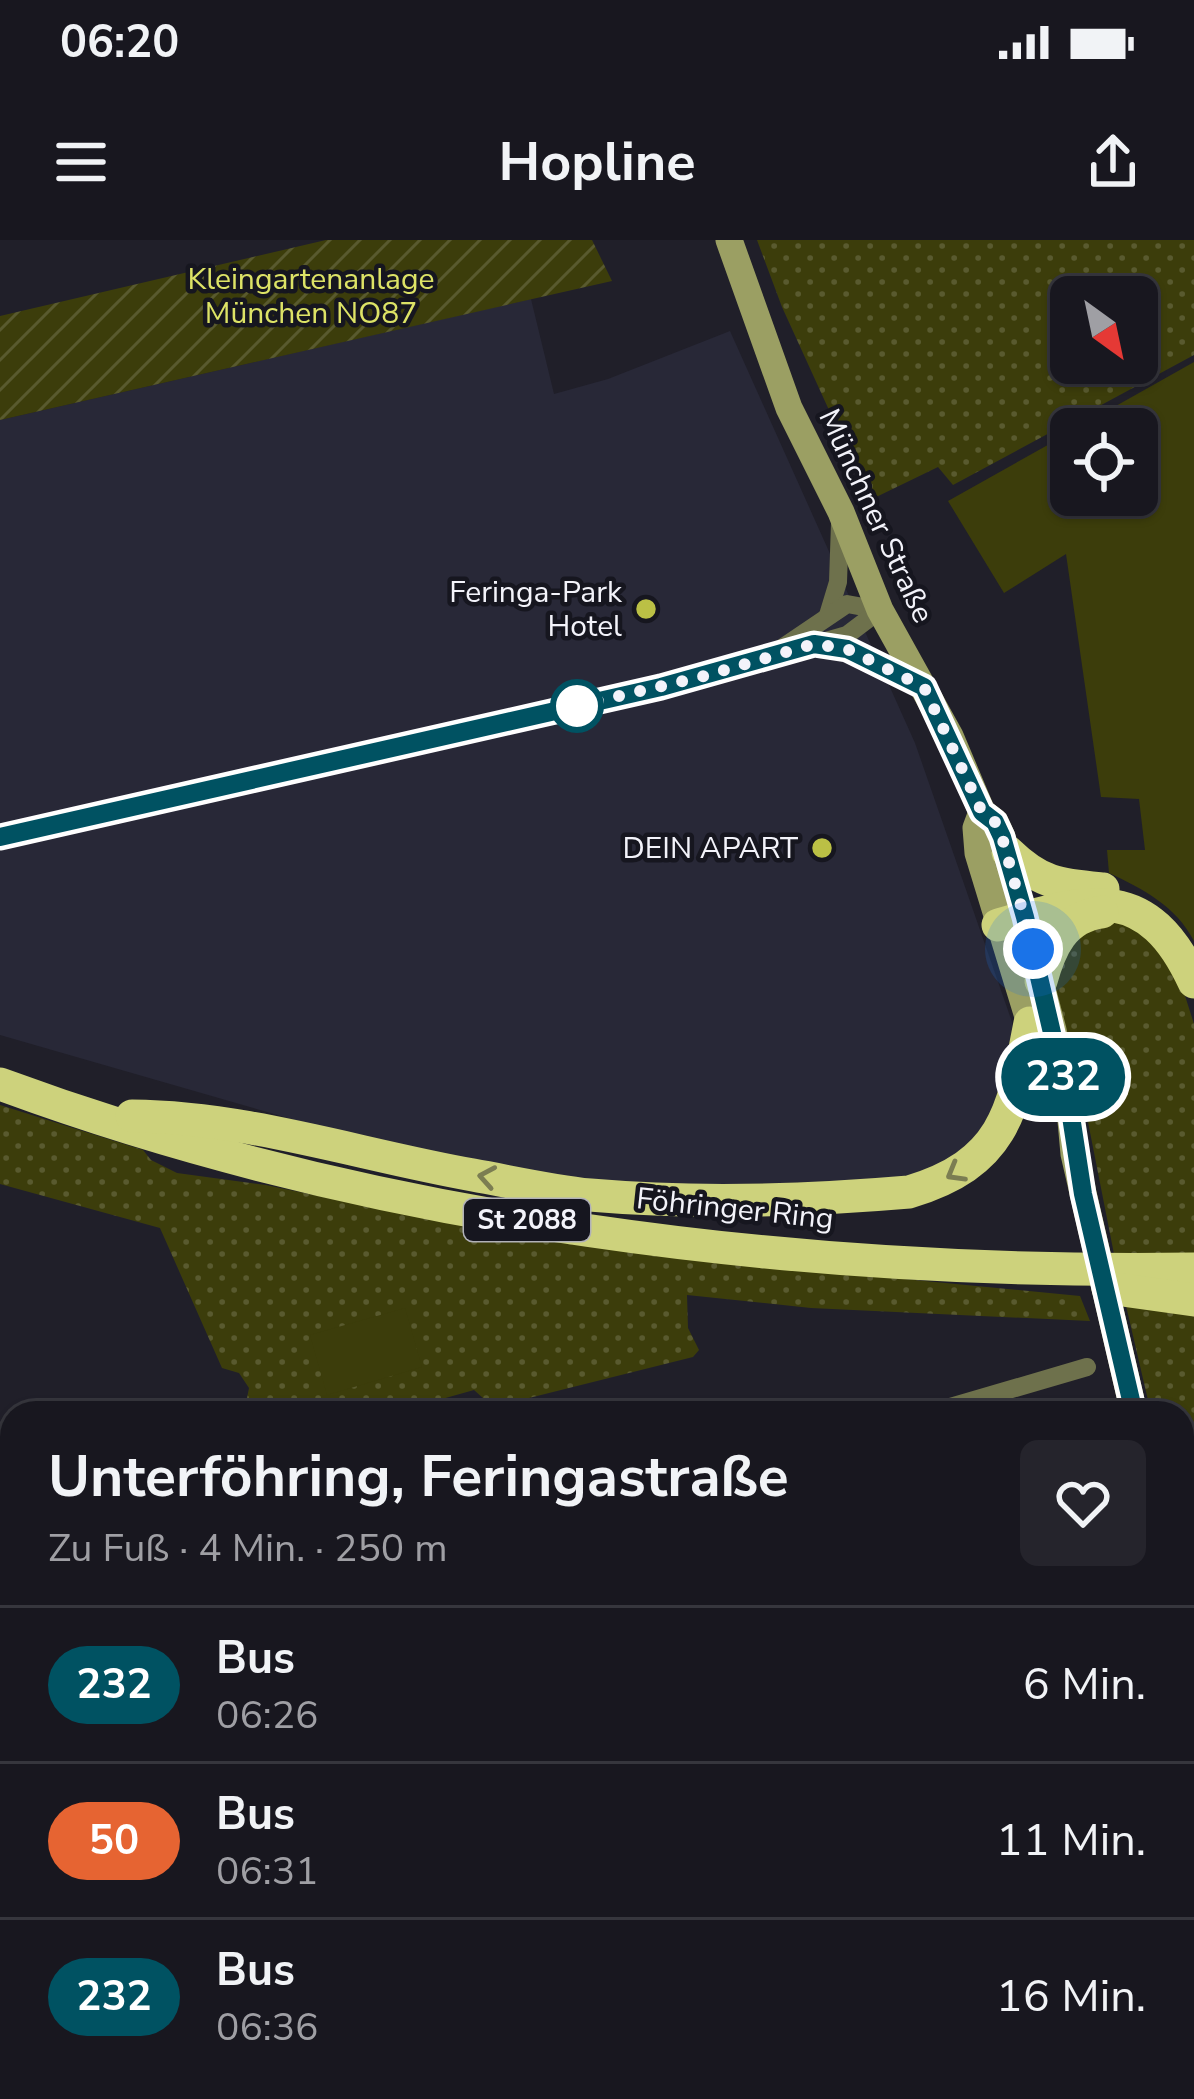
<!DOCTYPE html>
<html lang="de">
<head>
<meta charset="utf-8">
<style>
  :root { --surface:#18171f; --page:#25242c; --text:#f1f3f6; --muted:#9f9fa4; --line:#36363d }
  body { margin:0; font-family:"Nunito Sans",sans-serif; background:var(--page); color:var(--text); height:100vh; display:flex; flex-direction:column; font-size:45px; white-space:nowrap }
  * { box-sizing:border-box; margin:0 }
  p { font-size:39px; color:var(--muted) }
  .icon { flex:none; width:66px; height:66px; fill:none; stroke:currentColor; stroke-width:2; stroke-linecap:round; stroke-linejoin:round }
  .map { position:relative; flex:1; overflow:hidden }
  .sheet { position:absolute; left:0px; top:1161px; width:1194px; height:699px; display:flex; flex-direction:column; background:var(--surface); border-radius:36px 36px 0 0; box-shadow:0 3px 9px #0004,0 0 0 3px var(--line) }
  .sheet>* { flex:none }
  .badge { padding:0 24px; border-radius:39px; font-size:42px; line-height:78px }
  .needle { width:78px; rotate:147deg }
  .controls { position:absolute; left:1050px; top:36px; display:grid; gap:24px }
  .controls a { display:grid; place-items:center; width:108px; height:108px; border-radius:18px; background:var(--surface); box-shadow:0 3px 9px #0004,0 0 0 3px var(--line); font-size:60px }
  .you { position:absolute; width:60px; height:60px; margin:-30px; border:9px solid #fff; border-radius:50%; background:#1a73e8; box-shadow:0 0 0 18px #1a73e833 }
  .map>.badge { position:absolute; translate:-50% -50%; box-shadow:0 0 0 6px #fff }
  .round { display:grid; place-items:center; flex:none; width:126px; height:126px; border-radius:18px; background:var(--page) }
  .head { display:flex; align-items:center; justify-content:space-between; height:204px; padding:0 48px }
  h1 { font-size:57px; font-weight:700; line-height:90px }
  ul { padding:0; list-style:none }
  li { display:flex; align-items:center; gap:36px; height:156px; padding:0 48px; border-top:3px solid var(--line) }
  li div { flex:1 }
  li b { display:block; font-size:45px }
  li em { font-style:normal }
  li .badge { min-width:132px; font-weight:700; text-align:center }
  .status { display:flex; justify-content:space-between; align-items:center; height:84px; padding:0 60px; background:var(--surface); direction:ltr }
  .status svg { height:33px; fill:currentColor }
  header { display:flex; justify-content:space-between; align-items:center; height:156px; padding:0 48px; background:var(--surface); font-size:54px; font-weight:700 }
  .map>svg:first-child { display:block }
  .built { fill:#282837 }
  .industrial { fill:url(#industrial-furrows) }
  .grass { fill:url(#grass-dots); fill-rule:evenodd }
  .garden { fill:url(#garden-furrows) }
  .pitch { fill:#3c3d0b }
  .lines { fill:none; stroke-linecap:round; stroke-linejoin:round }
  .minor { stroke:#6e714c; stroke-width:18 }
  .secondary { stroke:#9b9f63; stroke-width:27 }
  .trunk { stroke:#cdd27c; stroke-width:33 }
  .rail-casing { stroke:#dddde4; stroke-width:9 }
  .rail { stroke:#16161f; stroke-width:4.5; stroke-dasharray:14; stroke-linecap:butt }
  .oneway { stroke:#7b7d52 }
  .line-casing { stroke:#fff; stroke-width:27 }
  .line { stroke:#005262; stroke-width:18 }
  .walk { stroke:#f3f3fa; stroke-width:12; stroke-dasharray:0 21.6 }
  .poi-dot { fill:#bbc045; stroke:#16161f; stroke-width:4.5 }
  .stop-dot { fill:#fff; stroke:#005262; stroke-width:6 }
  .labels { text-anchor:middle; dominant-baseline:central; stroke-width:9; stroke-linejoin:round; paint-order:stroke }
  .shield { fill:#16161f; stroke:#b1b1b8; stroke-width:3 }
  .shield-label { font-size:27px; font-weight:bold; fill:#f3f3fa }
  .park-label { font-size:30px; fill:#dde366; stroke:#16161f }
  .street-label { font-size:30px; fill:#f3f3fa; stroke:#16161f }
  .poi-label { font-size:30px; fill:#f3f3fa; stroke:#16161f; text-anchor:end }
</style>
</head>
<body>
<div class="status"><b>06:20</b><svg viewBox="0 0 49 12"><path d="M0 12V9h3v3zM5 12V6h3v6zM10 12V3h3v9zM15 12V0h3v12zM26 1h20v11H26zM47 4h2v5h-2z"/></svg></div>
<header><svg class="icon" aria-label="menu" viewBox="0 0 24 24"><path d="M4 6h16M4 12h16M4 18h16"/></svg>Hopline<svg class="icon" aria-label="share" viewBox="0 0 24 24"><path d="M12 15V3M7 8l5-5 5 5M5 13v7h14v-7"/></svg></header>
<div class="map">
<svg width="1194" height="1859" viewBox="0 0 1194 1859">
  <defs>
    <pattern id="industrial-furrows" width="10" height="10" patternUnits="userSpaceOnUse" patternTransform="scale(3)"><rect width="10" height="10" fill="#282837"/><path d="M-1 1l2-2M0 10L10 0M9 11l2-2" fill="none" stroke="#3d3d4b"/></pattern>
    <pattern id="grass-dots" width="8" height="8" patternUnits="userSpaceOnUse" patternTransform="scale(3)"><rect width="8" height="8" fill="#3c3d0b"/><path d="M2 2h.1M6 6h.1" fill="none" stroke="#595a2f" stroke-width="1.8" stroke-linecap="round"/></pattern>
    <pattern id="garden-furrows" width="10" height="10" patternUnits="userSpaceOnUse" patternTransform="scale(3)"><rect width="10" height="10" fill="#3c3d0b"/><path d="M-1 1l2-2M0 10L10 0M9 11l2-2" fill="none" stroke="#595a2f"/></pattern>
  </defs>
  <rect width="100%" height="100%" fill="#201f29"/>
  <g class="built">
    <polygon points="531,59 554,154 608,139 730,91 915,503 1012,782 1017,825 999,881 926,940 589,947 461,928 0,795 0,180"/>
    <polygon points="12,1847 12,1848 206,1848 183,1859 0,1859 0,1852"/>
  </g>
  <polygon class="industrial" points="0,1284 12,1287 12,1847 0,1852"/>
  <g class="grass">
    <path d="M 757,0 L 1194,0 L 1194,115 L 953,245 L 938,227 L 870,260 L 782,67 ZM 1071,57 L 1137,57 L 1137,123 L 1071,123 Z"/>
    <polygon points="1113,682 1131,684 1147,696 1180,740 1194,784 1194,1014 1114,1014 1077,826 1053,747 1062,703"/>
    <polygon points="0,865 143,910 151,920 177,933 266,945 409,975 635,1013 1080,1056 1090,1081 811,1068 687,1055 688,1088 699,1110 693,1117 493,1167 474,1150 392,1173 244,1173 249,1148 239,1133 222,1128 160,988 0,944"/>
    <polygon points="1124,1057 1194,1071 1194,1304 1182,1292 1182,1173 1151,1173"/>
  </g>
  <polygon class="garden" points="326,0 592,0 612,41 0,180 0,76"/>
  <g class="pitch">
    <path d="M 1194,122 L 1194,701 C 1176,666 1143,649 1109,633 L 1107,610 L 1145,610 L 1139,559 L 1101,557 L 1066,314 L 1004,353 L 948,261 L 1071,192 L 1071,255 L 1137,255 L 1137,189 L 1075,189 Z"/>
    <polygon points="405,1068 422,1127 327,1155 310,1095"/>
  </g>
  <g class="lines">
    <g class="minor">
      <polyline points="828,375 838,342 840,283"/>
      <path d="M 824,406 C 859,410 890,426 920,445"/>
      <polyline points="779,410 847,364 880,370"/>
      <polyline points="0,597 704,436 847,395 880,370"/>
      <polyline points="930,1173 1087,1127"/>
      <polyline points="538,1859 565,1848"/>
    </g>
    <g class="secondary">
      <polyline points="729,0 789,168 841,272 880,370 950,496 982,572 995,582 1002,597 1053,790 1070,870 1074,914 1134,1173"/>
      <polyline points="982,572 976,588 978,613 1036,803"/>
      <polyline points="1182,1302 1194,1311"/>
      <polyline points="1182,1345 1194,1337"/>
      <polyline points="1182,1594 1194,1753"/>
    </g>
    <g class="trunk">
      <path d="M 1008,612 C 1041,644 1060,645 1103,649"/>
      <path d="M 998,685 C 1086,660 1147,639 1194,742"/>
      <path d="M 1041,741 C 1050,708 1063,677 1102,672"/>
      <path d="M 0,844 C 373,982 798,1035 1194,1029"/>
      <path d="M 132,876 C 248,877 360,915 473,935 C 512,942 551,951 590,955 C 695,964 804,961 909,952 C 1005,923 1013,872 1030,783"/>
      <polyline points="1108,1048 1194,1060"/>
    </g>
    <defs>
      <g id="rail">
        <polyline points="1182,1435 1194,1433"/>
        <polyline points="13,1859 36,1848"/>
        <polyline points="44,1859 66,1848"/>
        <polyline points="93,1859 116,1848"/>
        <polyline points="157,1859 180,1848"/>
      </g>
    </defs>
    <use href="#rail" class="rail-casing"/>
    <use href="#rail" class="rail"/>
  </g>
  <defs><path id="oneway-chevron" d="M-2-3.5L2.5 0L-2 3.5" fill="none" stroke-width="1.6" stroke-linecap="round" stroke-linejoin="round" transform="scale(3)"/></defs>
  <g class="oneway">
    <use href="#oneway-chevron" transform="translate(955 933) rotate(150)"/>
    <use href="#oneway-chevron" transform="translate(487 937) rotate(-170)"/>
  </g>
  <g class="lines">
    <defs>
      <polyline id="line" points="0,597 661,447 814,404 847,409 924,447 982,572 995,582 1002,597 1025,677 1070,870 1083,954 1134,1173"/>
    </defs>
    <use href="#line" class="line-casing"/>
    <use href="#line" class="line"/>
    <polyline class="walk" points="577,466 704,436 814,404 847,409 924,447 982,572 995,582 1002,597 1033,709"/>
  </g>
  <g class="poi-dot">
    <circle cx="646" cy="369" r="12"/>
    <circle cx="822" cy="608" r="12"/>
  </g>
  <circle class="stop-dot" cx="577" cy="466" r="24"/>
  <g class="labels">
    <rect class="shield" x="464" y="959" width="126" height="42" rx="9"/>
    <g class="shield-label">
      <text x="527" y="980">St 2088</text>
    </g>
    <g class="park-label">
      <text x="311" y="39">Kleingartenanlage<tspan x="311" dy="34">München NO87</tspan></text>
    </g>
    <g class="street-label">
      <text transform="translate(876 276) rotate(65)">Münchner Straße</text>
      <text transform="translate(735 969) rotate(6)">Föhringer Ring</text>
    </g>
    <g class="poi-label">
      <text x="622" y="352">Feringa-Park<tspan x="622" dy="34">Hotel</tspan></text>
      <text x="798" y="608">DEIN APART</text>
    </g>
  </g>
</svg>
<div class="controls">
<a><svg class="needle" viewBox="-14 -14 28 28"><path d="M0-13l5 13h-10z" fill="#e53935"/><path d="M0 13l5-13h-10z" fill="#9f9fa4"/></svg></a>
<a><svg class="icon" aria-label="locate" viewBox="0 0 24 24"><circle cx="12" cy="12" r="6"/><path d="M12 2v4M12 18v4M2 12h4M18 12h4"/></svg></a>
</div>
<div class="you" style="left:1033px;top:709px"></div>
<b class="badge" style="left:1063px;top:837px;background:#005262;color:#fff">232</b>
<section class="sheet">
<div class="head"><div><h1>Unterföhring, Feringastraße</h1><p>Zu Fuß · 4 Min. · 250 m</p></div><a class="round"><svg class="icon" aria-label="heart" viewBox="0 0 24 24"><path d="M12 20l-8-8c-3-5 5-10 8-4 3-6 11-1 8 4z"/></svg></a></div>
<ul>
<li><span class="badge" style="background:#005262;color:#fff">232</span><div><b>Bus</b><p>06:26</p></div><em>6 Min.</em></li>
<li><span class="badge" style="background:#e66432;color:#fff">50</span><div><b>Bus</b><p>06:31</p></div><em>11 Min.</em></li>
<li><span class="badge" style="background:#005262;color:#fff">232</span><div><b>Bus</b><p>06:36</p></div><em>16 Min.</em></li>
</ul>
</section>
</div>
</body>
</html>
